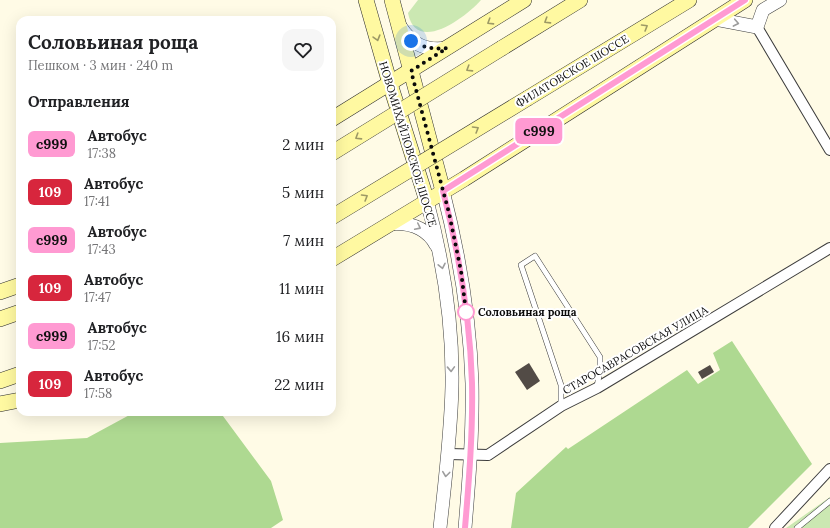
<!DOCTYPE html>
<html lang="ru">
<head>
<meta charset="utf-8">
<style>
  :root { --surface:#fff; --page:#f6f6f6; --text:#202124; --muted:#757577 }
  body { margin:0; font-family:Lora,serif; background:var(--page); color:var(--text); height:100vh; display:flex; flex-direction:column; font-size:15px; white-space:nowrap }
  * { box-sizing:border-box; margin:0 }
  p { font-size:13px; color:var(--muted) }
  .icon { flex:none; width:22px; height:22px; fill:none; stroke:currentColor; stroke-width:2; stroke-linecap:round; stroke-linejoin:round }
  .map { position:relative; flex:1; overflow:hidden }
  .sheet { position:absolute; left:16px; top:16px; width:320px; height:400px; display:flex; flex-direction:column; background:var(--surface); border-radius:12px; box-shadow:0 4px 16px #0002 }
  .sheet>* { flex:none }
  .badge { padding:0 8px; border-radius:6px; font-size:14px; line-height:26px }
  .you { position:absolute; width:20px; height:20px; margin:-10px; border:3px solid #fff; border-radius:50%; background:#1a73e8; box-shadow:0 0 0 6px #1a73e833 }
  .map>.badge { position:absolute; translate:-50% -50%; box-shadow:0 0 0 2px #fff }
  h2 { padding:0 12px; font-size:15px; line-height:36px }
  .round { display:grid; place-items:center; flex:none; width:42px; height:42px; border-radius:12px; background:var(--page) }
  .head { display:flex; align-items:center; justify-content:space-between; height:68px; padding:0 12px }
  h1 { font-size:19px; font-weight:700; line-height:30px }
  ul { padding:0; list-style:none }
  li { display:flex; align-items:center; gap:12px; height:48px; padding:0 12px }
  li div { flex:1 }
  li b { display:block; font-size:15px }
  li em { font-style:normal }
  li .badge { min-width:44px; font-weight:700; text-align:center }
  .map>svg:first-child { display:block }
  .green { fill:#cbe8b2 }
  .forest { fill:#aed991 }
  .building { fill:#524b46 }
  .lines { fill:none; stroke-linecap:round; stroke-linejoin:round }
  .service-casing { stroke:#3d3d3d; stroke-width:6 }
  .minor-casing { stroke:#3d3d3d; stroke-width:12 }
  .tertiary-casing { stroke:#3d3d3d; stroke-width:14 }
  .secondary-casing { stroke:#2c2c2c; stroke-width:16 }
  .service { stroke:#fff; stroke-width:5 }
  .minor { stroke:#fff; stroke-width:10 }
  .tertiary { stroke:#fff; stroke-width:13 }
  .secondary { stroke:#fff9a1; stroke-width:15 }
  .secondary-bridge-casing { stroke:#2c2c2c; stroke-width:16; stroke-linecap:butt }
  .secondary-bridge { stroke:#fff9a1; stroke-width:15 }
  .oneway { stroke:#9d9965 }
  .oneway2 { stroke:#9d9d9d }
  .line-casing { stroke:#fff; stroke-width:9 }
  .line { stroke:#ff9ad2; stroke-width:6 }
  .walk { stroke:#0a0a0a; stroke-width:4; stroke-dasharray:0 7.2 }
  .stop-dot { fill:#fff; stroke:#ff9ad2; stroke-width:2 }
  .labels { text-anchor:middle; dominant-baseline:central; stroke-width:4; stroke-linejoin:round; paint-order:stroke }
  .street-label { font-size:11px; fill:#0a0a0a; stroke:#fff }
  .stop-label { font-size:11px; font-weight:bold; fill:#0a0a0a; stroke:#fff; text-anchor:start }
</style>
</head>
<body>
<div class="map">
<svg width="830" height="528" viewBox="0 0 830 528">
  <rect width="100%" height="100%" fill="#fffbe6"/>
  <g class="green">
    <path d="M 418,0 L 481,0 C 466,17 416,55 408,13 Z"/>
    <polygon points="830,497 830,528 786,528 789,526"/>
  </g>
  <g class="forest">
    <polygon points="732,341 812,464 748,528 511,528 516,493 566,447 568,449 687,370 698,384 720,370 713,353"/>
    <polygon points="135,412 220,412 271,481 283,520 271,528 0,528 0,443 87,438"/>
  </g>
  <g class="building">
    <polygon points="529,363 540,381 527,390 515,372"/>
    <polygon points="710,365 714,372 702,379 698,372"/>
  </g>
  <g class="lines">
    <defs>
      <g id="service">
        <polyline points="561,406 561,385 521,265 535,256 600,357 600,370 597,387"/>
        <polyline points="797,528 830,501"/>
      </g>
      <g id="minor">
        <polyline points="757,27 830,150"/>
        <polyline points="449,454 488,455 561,406 597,388 830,248"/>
        <polyline points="775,528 830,469"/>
      </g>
      <g id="tertiary">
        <polyline points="715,19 757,27 763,10 780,0"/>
        <path d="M 400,26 C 412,45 426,51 447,48"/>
        <path d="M 443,191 C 459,253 470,318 472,383 C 473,431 469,480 465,528"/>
        <path d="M 427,201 C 443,260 453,324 452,386 C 451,434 445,481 440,528"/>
        <path d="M 389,224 C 409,222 426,227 436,245"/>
      </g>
      <g id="secondary">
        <polyline points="366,0 390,84 427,201"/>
        <polyline points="392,0 443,191"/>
        <polyline points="502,48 580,0"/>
        <polyline points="528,98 689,0"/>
        <polyline points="332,119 524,0"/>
        <polyline points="332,259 464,179 745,0"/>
        <polyline points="0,292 20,285"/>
        <polyline points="0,319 20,312"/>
        <polyline points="0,381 20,374"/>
        <polyline points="0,404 20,400"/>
      </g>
    </defs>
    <use href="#service" class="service-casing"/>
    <use href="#minor" class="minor-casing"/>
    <use href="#tertiary" class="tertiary-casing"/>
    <use href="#secondary" class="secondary-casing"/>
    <use href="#service" class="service"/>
    <use href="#minor" class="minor"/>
    <use href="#tertiary" class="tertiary"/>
    <use href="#secondary" class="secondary"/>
    <defs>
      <g id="secondary-bridge">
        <polyline points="332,153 502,48"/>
        <polyline points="332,217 528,98"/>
      </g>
    </defs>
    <use href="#secondary-bridge" class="secondary-bridge-casing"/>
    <use href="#secondary-bridge" class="secondary-bridge"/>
  </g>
  <defs><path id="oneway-chevron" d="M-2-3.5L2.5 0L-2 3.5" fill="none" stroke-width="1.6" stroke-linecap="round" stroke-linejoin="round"/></defs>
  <g class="oneway">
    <use href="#oneway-chevron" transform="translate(547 21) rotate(148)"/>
    <use href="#oneway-chevron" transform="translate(490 22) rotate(148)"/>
    <use href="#oneway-chevron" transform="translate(645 27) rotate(-31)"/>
    <use href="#oneway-chevron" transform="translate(377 38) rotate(74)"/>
    <use href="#oneway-chevron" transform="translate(469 69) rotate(148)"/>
    <use href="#oneway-chevron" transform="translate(476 129) rotate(-31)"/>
    <use href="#oneway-chevron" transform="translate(358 137) rotate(148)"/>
    <use href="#oneway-chevron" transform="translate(365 197) rotate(-31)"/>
  </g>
  <g class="oneway2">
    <use href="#oneway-chevron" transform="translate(736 23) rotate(11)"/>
    <use href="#oneway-chevron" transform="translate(418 227) rotate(26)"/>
    <use href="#oneway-chevron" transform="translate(442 266) rotate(78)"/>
    <use href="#oneway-chevron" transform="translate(451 369) rotate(88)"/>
    <use href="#oneway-chevron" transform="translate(446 474) rotate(97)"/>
  </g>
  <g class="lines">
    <defs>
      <path id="line" d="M 465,528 C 469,480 473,431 472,383 C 470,318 459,253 443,191 L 745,0"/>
    </defs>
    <use href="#line" class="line-casing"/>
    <use href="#line" class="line"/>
    <path class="walk" d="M 411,41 C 423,47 434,50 447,48 L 411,71 L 449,213 L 461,271 L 466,312"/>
  </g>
  <circle class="stop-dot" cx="466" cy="312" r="8"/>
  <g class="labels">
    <g class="street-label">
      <text transform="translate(572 71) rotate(-31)">ФИЛАТОВСКОЕ ШОССЕ</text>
      <text transform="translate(408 144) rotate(73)">НОВОМИХАЙЛОВСКОЕ ШОССЕ</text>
      <text transform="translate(635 350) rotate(-30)">СТАРОСАВРАСОВСКАЯ УЛИЦА</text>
    </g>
    <g class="stop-label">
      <text x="478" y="312">Соловьиная роща</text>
    </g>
  </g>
</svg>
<div class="you" style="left:411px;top:41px"></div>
<b class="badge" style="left:539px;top:131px;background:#ff9ad2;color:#111">с999</b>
<section class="sheet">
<div class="head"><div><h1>Соловьиная роща</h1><p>Пешком · 3 мин · 240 m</p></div><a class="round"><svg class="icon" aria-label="heart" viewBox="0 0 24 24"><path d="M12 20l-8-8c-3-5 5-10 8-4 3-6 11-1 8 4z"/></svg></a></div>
<h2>Отправления</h2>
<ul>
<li><span class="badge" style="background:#ff9ad2;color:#111">с999</span><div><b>Автобус</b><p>17:38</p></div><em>2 мин</em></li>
<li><span class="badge" style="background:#d7263d;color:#fff">109</span><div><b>Автобус</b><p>17:41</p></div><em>5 мин</em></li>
<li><span class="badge" style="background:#ff9ad2;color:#111">с999</span><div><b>Автобус</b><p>17:43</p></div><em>7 мин</em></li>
<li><span class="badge" style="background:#d7263d;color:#fff">109</span><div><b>Автобус</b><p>17:47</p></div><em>11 мин</em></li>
<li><span class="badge" style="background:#ff9ad2;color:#111">с999</span><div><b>Автобус</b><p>17:52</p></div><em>16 мин</em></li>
<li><span class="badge" style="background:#d7263d;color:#fff">109</span><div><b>Автобус</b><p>17:58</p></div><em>22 мин</em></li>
</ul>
</section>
</div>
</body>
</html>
